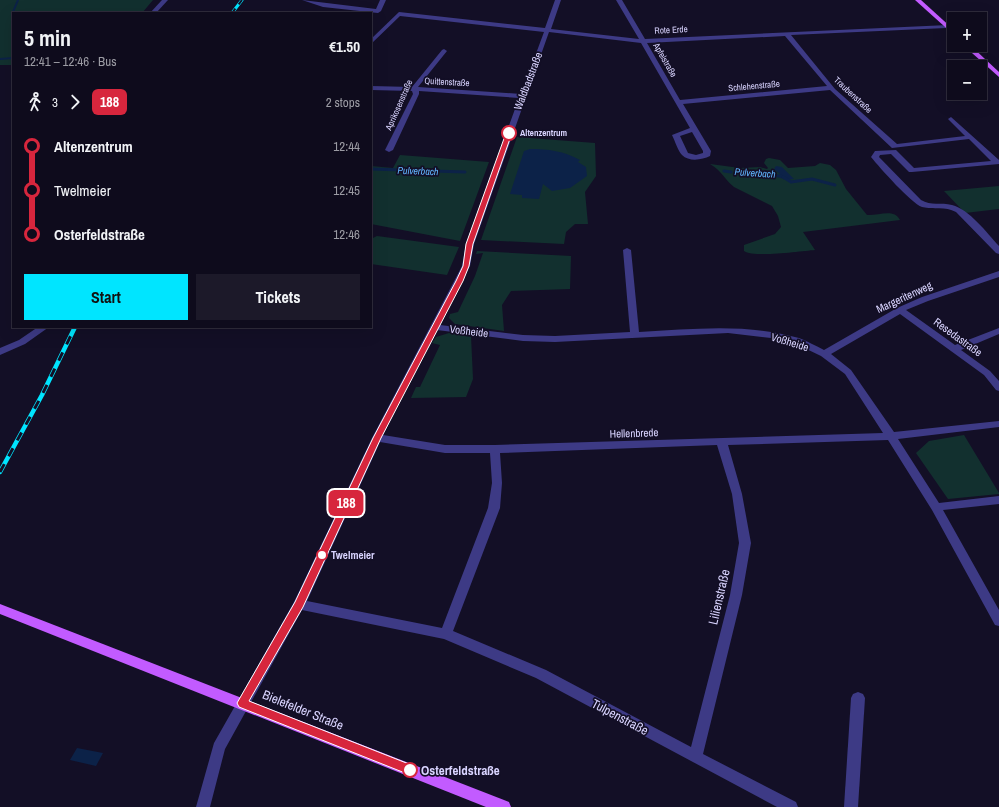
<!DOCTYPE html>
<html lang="en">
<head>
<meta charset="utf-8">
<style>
  :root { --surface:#0e0b1c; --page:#1c1929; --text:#f1f3f6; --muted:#9b9ba3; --line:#2e2b3b; --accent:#00e5ff }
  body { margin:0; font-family:"Archivo Narrow",sans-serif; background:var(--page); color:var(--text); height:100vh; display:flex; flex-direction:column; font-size:15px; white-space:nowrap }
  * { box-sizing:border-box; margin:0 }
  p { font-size:13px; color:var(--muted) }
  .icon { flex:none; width:22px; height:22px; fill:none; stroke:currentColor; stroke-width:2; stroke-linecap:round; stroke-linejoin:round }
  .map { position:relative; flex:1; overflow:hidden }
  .details { position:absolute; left:12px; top:12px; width:360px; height:316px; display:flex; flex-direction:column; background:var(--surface); border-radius:0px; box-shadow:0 4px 16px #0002,0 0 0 1px var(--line) }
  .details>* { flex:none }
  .badge { padding:0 8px; border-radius:6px; font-size:14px; line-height:26px }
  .fabs { position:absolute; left:947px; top:12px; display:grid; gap:8px }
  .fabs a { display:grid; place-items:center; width:40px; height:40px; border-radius:0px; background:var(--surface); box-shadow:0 4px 16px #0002,0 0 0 1px var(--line); font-size:20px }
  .map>.badge { position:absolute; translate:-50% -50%; box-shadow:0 0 0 2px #fff }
  .legs { display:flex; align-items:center; gap:6px; height:44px; padding:0 12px; font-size:13px }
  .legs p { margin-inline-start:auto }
  .headline { display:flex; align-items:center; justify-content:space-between; height:68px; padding:0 12px }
  h1 { font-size:22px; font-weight:700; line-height:30px }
  .cta { display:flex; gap:8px; margin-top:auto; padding:8px 12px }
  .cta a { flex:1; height:46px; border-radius:0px; background:var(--accent); color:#111; font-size:16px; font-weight:700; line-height:46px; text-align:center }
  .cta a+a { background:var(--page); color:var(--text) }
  ul { padding:0 12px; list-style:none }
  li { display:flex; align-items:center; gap:14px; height:44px; font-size:15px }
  li i { display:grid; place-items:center; width:6px; height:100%; margin:0 5px; background:currentColor }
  li i::after { content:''; width:10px; height:10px; margin:-5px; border:3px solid; border-radius:50%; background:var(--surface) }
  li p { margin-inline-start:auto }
  li:first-child i { background:linear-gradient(#0000 50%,currentColor 0) }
  li:last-child i { background:linear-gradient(currentColor 50%,#0000 0) }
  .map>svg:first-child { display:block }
  .green { fill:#12302f }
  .water { fill:#0c2248 }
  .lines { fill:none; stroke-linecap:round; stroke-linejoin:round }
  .stream-far1 { stroke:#0c2248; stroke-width:2 }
  .stream { stroke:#0c2248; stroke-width:3 }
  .minor { fill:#3d3a85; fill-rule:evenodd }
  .major { fill:#c25bff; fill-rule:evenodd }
  .rail-far1-casing { stroke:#00e5ff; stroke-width:3 }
  .rail-casing { stroke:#00e5ff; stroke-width:4.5 }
  .rail-far1 { stroke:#130f26; stroke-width:2; stroke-dasharray:5.5; stroke-linecap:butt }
  .rail { stroke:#130f26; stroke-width:3; stroke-dasharray:9; stroke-linecap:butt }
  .line-1 { fill:#d7263d; stroke:#fff }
  .stop-1-dot { fill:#fff; stroke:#d7263d; stroke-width:2 }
  .labels { text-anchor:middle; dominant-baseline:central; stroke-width:3.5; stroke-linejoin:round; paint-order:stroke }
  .far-street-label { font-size:9px; fill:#d9d4ff; stroke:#130f26 }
  .far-stop-label { font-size:9px; font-weight:bold; fill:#d9d4ff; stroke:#130f26; text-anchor:start }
  .far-water-label { font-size:10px; font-style:italic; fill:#62b6ff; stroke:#130f26 }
  .street-label { font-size:11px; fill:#d9d4ff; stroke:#130f26 }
  .stop-label { font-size:11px; font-weight:bold; fill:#d9d4ff; stroke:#130f26; text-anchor:start }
  .near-street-label { font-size:13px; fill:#d9d4ff; stroke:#130f26 }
  .near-stop-label { font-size:13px; font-weight:bold; fill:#d9d4ff; stroke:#130f26; text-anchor:start }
</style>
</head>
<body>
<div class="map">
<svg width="999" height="807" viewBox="0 0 999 807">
  <rect width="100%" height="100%" fill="#130f26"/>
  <g class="green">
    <polygon points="0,0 153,0 142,13 13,13 13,65 0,65"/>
    <polygon points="517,137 595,143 596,176 585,192 588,224 575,224 566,232 564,244 481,240"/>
    <polygon points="400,155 489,162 460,241 371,224 371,166 393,168"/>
    <path d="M 769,158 L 780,160 L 788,168 L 815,166 L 820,163 L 830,165 L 836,170 L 846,189 L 867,215 C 878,216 894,208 900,220 L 803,232 L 815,250 C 801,251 754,258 744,251 L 744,245 L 775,234 L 781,227 L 778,216 L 772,206 L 734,187 C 725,180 722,171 710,164 L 740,168 L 760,167 L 767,169 L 768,168 L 764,163 L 766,159 Z"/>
    <polygon points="999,186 999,209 965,213 944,191"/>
    <polygon points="377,236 459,247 447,275 371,264 371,239"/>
    <polygon points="477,251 571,256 570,289 511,291 502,305 504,331 455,324 449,318 450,314 458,312 475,276 483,253 476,254"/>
    <polygon points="449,333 471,336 473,379 466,397 411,398 416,387 420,387 440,345 432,343 436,337"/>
    <polygon points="964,435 999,493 999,494 948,499 916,453 929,441"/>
  </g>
  <g class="water">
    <path d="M 530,149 C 548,149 564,151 580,160 L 578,162 L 586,167 L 587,176 L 570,188 L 552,191 L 543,184 L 539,199 L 522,198 L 522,195 L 510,194 L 524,151 Z"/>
    <polygon points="776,166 782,167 794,179 786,180 778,177 780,174 774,169"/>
    <polygon points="77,748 103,753 96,766 70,760"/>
  </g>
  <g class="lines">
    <g class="stream-far1">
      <polyline points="13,12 18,0"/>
      <polyline points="0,59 13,58"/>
    </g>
    <g class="stream">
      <polyline points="371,169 465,172"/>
      <polyline points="724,171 731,172"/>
      <polyline points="753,175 781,176"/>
      <polyline points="783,177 791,182 812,179 835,185"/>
    </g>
    <g class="minor">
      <polygon points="162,0 168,0 156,13 150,13"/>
      <polygon points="302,0 376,9 380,0 386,0 381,11 378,13 323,7"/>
      <path d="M 555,0 L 561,0 L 551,29 L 639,39 L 616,0 L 622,0 L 645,39 L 948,25 L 948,27 L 946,28 L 791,35 L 835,89 L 897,144 L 965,136 L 948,119 L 951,117 L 999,160 L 999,164 L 912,172 L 909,172 L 891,154 L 880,155 L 879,157 L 921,200 C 931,206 941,202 952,205 C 969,209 987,233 999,246 L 999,254 L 996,253 L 956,212 C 945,206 934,210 922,207 C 911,203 880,168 871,157 L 875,151 L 896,150 L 914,168 L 991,161 L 969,139 L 892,148 L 830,90 L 683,104 L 711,151 L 710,156 C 702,160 689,162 682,155 C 678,151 675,141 672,135 L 690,128 L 641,43 L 549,32 L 474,244 L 470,266 L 440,325 L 523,335 L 555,336 L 630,332 L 623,250 L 627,248 L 631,250 L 639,332 C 693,329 746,323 799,338 C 807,341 816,346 824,350 L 897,308 L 922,297 L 999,271 L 999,277 L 928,301 L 906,310 L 955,345 L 999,328 L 999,334 L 961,350 L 990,371 L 999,381 L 999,391 L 996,390 L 984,375 L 900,314 L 831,354 L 851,370 L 894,432 L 999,421 L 999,427 L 898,439 L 939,503 L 999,496 L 999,504 L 943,510 L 999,610 L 999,626 L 995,625 L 932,510 L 888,440 L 728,445 L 742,494 L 751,543 L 742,595 L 703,754 L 796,802 L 798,807 L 777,807 L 536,678 L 444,639 L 302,610 L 225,749 L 210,807 L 196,807 L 214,743 L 294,602 L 372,438 L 462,266 L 466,244 L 519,98 L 419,91 L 419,94 L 393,150 L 389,152 L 385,150 L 413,94 L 412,91 L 371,90 L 371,86 L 412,87 L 442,50 L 444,49 L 447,51 L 418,87 L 521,94 L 544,32 L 400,16 L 371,44 L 371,39 L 399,12 L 545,28 ZM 785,36 L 827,86 L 680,100 L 647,43 ZM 692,132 L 703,151 L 703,153 L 696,155 L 688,153 L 680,136 ZM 437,330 L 523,341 L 555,342 L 728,333 L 771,338 L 794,343 L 821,356 L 845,374 L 883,433 L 495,445 L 445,445 L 383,435 ZM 380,442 L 445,453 L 490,453 L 492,483 L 488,508 L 442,628 L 307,601 ZM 717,445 L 732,494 L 739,543 L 730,595 L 691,747 L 546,670 L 453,631 L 500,508 L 502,483 L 500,453 Z"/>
      <polygon points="38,327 49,327 25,344 0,355 0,348 19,340"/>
      <polygon points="858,692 863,694 865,698 858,807 844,807 851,698 853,694"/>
    </g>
    <g class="major">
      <polygon points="915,0 921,0 954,30 954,35"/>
      <polygon points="963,45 970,45 999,72 999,77"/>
      <polygon points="0,604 504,800 509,802 511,807 486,807 0,614"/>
    </g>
    <defs>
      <polyline id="rail-far1" points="232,13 242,0"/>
      <polyline id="rail" points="0,472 42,395 75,327"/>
    </defs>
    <use href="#rail-far1" class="rail-far1-casing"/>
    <use href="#rail" class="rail-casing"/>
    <use href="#rail-far1" class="rail-far1"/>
    <use href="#rail" class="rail"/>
  </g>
  <polygon class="line-1" points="509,131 512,133 473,244 469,266 463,281 381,438 303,607 249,701 414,766 416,770 414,773 410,775 239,707 237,703 295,602 373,438 456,281 463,266 466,244 506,133"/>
  <g class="stop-1-dot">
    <circle cx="509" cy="133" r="7"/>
    <circle cx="322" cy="555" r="5"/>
    <circle cx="410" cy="770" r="7"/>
  </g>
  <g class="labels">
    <g class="far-street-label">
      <text transform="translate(671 30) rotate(-3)">Rote Erde</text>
      <text transform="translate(665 60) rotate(60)">Apfelstraße</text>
      <text transform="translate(447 82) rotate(3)">Quittenstraße</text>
      <text transform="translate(754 86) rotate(-5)">Schlehenstraße</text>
      <text transform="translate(853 95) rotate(43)">Traubenstraße</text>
      <text transform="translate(399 105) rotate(-66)">Aprikosenstraße</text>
    </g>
    <g class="far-stop-label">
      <text x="520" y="133">Altenzentrum</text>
    </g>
    <g class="far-water-label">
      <text transform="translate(418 171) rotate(2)">Pulverbach</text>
      <text transform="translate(755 173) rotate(4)">Pulverbach</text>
    </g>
    <g class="street-label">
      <text transform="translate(528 81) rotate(-69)">Waldbadstraße</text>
      <text transform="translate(904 297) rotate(-25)">Margeritenweg</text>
      <text transform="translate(469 331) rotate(7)">Voßheide</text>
      <text transform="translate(958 337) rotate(36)">Resedastraße</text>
      <text transform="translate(790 342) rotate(17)">Voßheide</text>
      <text transform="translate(634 433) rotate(-2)">Hellenbrede</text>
    </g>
    <g class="stop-label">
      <text x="331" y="555">Twelmeier</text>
    </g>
    <g class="near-street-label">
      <text transform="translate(719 597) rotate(-77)">Lilienstraße</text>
      <text transform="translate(303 710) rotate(22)">Bielefelder Straße</text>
      <text transform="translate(620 717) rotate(28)">Tulpenstraße</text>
    </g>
    <g class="near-stop-label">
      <text x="421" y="770">Osterfeldstraße</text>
    </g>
  </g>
</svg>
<div class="fabs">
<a>+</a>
<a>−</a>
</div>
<b class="badge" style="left:346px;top:503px;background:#d7263d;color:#fff">188</b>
<section class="details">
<div class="headline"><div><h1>5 min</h1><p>12:41 – 12:46 · Bus</p></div><b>€1.50</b></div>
<div class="legs"><svg class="icon" aria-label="walk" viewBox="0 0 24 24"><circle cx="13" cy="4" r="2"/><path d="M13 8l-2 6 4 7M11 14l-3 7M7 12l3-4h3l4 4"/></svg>3<svg class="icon" aria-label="forward" viewBox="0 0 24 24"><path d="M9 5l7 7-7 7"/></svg><b class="badge" style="background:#d7263d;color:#fff">188</b><p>2 stops</p></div>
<ul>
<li><i style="color:#d7263d"></i><b>Altenzentrum</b><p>12:44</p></li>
<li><i style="color:#d7263d"></i><span>Twelmeier</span><p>12:45</p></li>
<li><i style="color:#d7263d"></i><b>Osterfeldstraße</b><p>12:46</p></li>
</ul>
<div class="cta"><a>Start</a><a>Tickets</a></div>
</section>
</div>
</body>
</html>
